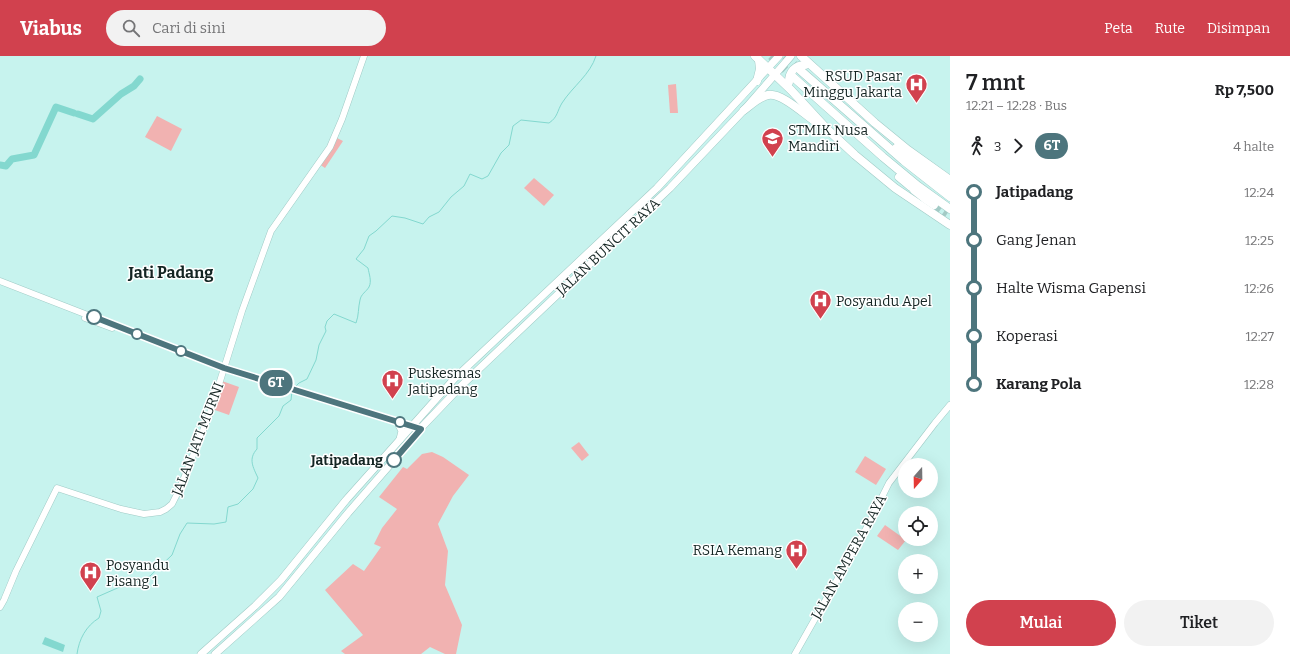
<!DOCTYPE html>
<html lang="id">
<head>
<meta charset="utf-8">
<style>
  :root { --surface:#fff; --page:#f2f2f2; --text:#202124; --muted:#757577; --accent:#d1414e }
  body { margin:0; font-family:Bitter,serif; background:var(--page); color:var(--text); height:100vh; display:flex; flex-direction:column; font-size:15px; white-space:nowrap }
  * { box-sizing:border-box; margin:0 }
  p { font-size:13px; color:var(--muted) }
  .icon { flex:none; width:22px; height:22px; fill:none; stroke:currentColor; stroke-width:2; stroke-linecap:round; stroke-linejoin:round }
  .map { position:relative; flex:1; overflow:hidden }
  .sheet { display:flex; flex-direction:column; background:var(--surface); width:340px }
  .sheet>* { flex:none }
  .badge { padding:0 8px; border-radius:13px; font-size:14px; line-height:26px }
  .needle { width:26px; rotate:200deg }
  .fabs { position:absolute; left:898px; top:402px; display:grid; gap:8px }
  .fabs a { display:grid; place-items:center; width:40px; height:40px; border-radius:50%; background:var(--surface); box-shadow:0 4px 16px #0002; font-size:20px }
  .map>.badge { position:absolute; translate:-50% -50%; box-shadow:0 0 0 2px #fff }
  .legs { display:flex; align-items:center; gap:6px; height:44px; padding:0 16px; font-size:13px }
  .legs p { margin-inline-start:auto }
  .overview { display:flex; align-items:center; justify-content:space-between; height:68px; padding:0 16px }
  h1 { font-size:22px; font-weight:600; line-height:30px }
  .cta { display:flex; gap:8px; margin-top:auto; padding:8px 16px }
  .cta a { flex:1; height:46px; border-radius:24px; background:var(--accent); color:#fff; font-size:16px; font-weight:600; line-height:46px; text-align:center }
  .cta a+a { background:var(--page); color:var(--text) }
  ul { padding:0 16px; list-style:none }
  li { display:flex; align-items:center; gap:14px; height:48px; font-size:15px }
  li i { display:grid; place-items:center; width:6px; height:100%; margin:0 5px; background:currentColor }
  li i::after { content:''; width:10px; height:10px; margin:-5px; border:3px solid; border-radius:50%; background:var(--surface) }
  li p { margin-inline-start:auto }
  li:first-child i { background:linear-gradient(#0000 50%,currentColor 0) }
  li:last-child i { background:linear-gradient(currentColor 50%,#0000 0) }
  header { display:flex; align-items:center; gap:24px; box-sizing:border-box; height:56px; padding:0 20px; background:var(--accent); color:#fff }
  header strong { font-size:19px }
  nav { display:flex; gap:22px; margin-inline-start:auto; font-size:14px }
  .search { width:280px; height:36px; background:var(--page); display:flex; align-items:center; gap:10px; box-sizing:border-box; padding:0 14px; border-radius:22px; color:var(--muted); font-size:15px }
  main { display:flex; flex:1; min-height:0 }
  .map>svg:first-child { display:block }
  .green { fill:#f1b2b1 }
  .water { fill:#83d8cf }
  .lines { fill:none; stroke-linecap:round; stroke-linejoin:round }
  .stream { stroke:#83d8cf; stroke-width:1 }
  .river { stroke:#83d8cf; stroke-width:7 }
  .highway-tunnel { stroke:#a3cac5; stroke-width:8; stroke-dasharray:8 4; stroke-linecap:butt }
  .secondary-casing { stroke:#a0cbc6; stroke-width:7 }
  .primary-casing { stroke:#a0cbc6; stroke-width:8 }
  .highway-casing { stroke:#a0cbc6; stroke-width:9 }
  .secondary { stroke:#fff; stroke-width:6 }
  .primary { stroke:#fff; stroke-width:7 }
  .highway { stroke:#fff; stroke-width:8 }
  .line-1-casing { stroke:#fff; stroke-width:9 }
  .line-1 { stroke:#4d757d; stroke-width:6 }
  .stop-1-dot { fill:#fff; stroke:#4d757d; stroke-width:2 }
  .labels { text-anchor:middle; dominant-baseline:central; stroke-width:3; stroke-linejoin:round; paint-order:stroke }
  .poi-label { font-size:14px; fill:#142523; stroke:#fff; text-anchor:start }
  .street-label { font-size:14px; fill:#142523; stroke:#fff }
  .stop-label { font-size:14px; font-weight:bold; fill:#142523; stroke:#fff; text-anchor:end }
  .quarter-label { font-size:16px; font-weight:bold; fill:#142523; stroke:#fff }
</style>
</head>
<body>
<header>
<strong>Viabus</strong>
<div class="search"><svg class="icon" aria-label="search" viewBox="0 0 24 24"><circle cx="10" cy="10" r="6"/><path d="M15 15l6 6"/></svg>Cari di sini</div>
<nav><a>Peta</a><a>Rute</a><a>Disimpan</a></nav>
</header>
<main>
<div class="map">
<svg width="950" height="598" viewBox="0 0 950 598">
  <rect width="100%" height="100%" fill="#c7f3ee"/>
  <g class="green">
    <polygon points="676,28 678,57 670,57 668,29"/>
    <polygon points="157,60 182,73 171,95 145,81"/>
    <polygon points="337,82 343,85 325,112 319,108"/>
    <polygon points="534,122 554,139 544,150 524,132"/>
    <polygon points="222,325 239,331 229,359 212,353"/>
    <polygon points="579,386 589,399 582,405 571,392"/>
    <polygon points="432,396 443,401 469,419 453,440 438,468 448,495 445,529 462,569 456,598 445,598 430,591 421,598 345,598 341,595 363,579 325,534 353,508 364,515 381,491 374,488 382,472 397,453 379,441 403,411 407,413 422,398"/>
    <polygon points="865,400 886,413 876,429 855,416"/>
    <polygon points="885,469 906,484 898,494 877,480"/>
  </g>
  <polygon class="water" points="45,581 65,589 63,596 42,588"/>
  <g class="lines">
    <g class="stream">
      <path d="M 295,331 L 299,327 L 307,323 L 316,304 L 319,289 L 326,275 L 325,271 L 327,265 L 334,258 L 356,267 C 359,259 358,252 360,244 C 361,238 366,236 369,231 C 372,225 369,218 368,212 L 356,203 L 364,193 L 369,180 L 376,175 L 392,160 L 405,162 L 423,168 L 429,161 L 439,156 L 451,141 L 464,130 L 470,118 L 482,123 L 488,120 L 501,97 L 509,89 L 513,70 L 521,64 L 549,67 C 558,61 557,55 562,47 C 573,30 590,19 596,0"/>
      <path d="M 77,598 C 79,583 86,570 99,562 L 101,555 L 97,541 L 122,530 L 140,525 L 150,520 L 172,499 L 180,478 L 187,467 L 214,468 L 226,466 L 228,451 L 238,448 L 253,433 L 258,422 C 253,411 248,403 257,393 L 257,382 L 279,360 L 283,350 L 291,344 L 292,335"/>
    </g>
    <g class="river">
      <polyline points="78,58 93,63 121,38 134,30 140,23"/>
      <polyline points="0,109 6,110 12,103 34,99 56,51 74,57"/>
    </g>
    <g class="highway-tunnel">
      <polyline points="771,0 793,21"/>
      <polyline points="785,0 800,14"/>
      <polyline points="934,149 947,158"/>
    </g>
    <defs>
      <g id="secondary">
        <polyline points="0,225 224,312 421,373"/>
        <polyline points="85,262 112,272"/>
        <polyline points="0,551 4,544 16,515 57,432 121,453 144,458 160,456 166,453 172,448 180,432 210,357 242,255 271,175 330,91 342,63 364,0"/>
        <polyline points="795,598 867,471 889,427 935,367 950,349"/>
      </g>
      <g id="primary">
        <polyline points="399,369 402,375 400,383"/>
        <polyline points="201,598 255,550 281,524 346,444 454,323 657,132 779,0"/>
        <polyline points="215,598 279,541 348,457 402,395 418,375 461,330 670,132 744,54 791,0"/>
      </g>
      <g id="highway">
        <polyline points="755,0 791,34 827,73 855,99 895,132 950,169"/>
        <polyline points="801,0 875,67 908,94 950,124"/>
        <polyline points="800,14 904,105 950,141"/>
        <polyline points="793,21 883,101 918,130 950,153"/>
        <polyline points="757,25 760,13 759,4"/>
        <path d="M 789,26 C 789,16 795,9 805,9"/>
        <path d="M 744,54 C 751,49 759,41 768,39 C 781,36 805,59 816,66"/>
        <polyline points="896,92 950,133"/>
        <polyline points="899,121 911,131"/>
        <polyline points="914,134 923,141"/>
        <polyline points="925,143 934,149"/>
      </g>
    </defs>
    <use href="#secondary" class="secondary-casing"/>
    <use href="#primary" class="primary-casing"/>
    <use href="#highway" class="highway-casing"/>
    <use href="#secondary" class="secondary"/>
    <use href="#primary" class="primary"/>
    <use href="#highway" class="highway"/>
  </g>
  <g class="lines">
    <defs>
      <polyline id="line-1" points="94,261 224,312 421,373 394,404"/>
    </defs>
    <use href="#line-1" class="line-1-casing"/>
    <use href="#line-1" class="line-1"/>
  </g>
  <defs>
    <symbol id="hospital-pin" viewBox="-11 -11 22 30"><path d="M0 17L-7.5 6A9.5 9.5 0 1 1 7.5 6Z" fill="#d1414e" stroke="#fff"/><path d="M-5-5h3v3.5h4V-5h3V5h-3V1.5h-4V5h-3Z" fill="#fff"/></symbol>
    <symbol id="university-pin" viewBox="-11 -11 22 30"><path d="M0 17L-7.5 6A9.5 9.5 0 1 1 7.5 6Z" fill="#d1414e" stroke="#fff"/><path d="M0-5L7-2L0 1L-7-2ZM-4 1L0 2.5L4 1V4Q0 6-4 4Z" fill="#fff"/></symbol>
  </defs>
  <g fill-rule="evenodd">
    <use href="#hospital-pin" x="904" y="16" width="25" height="34"/>
    <use href="#university-pin" x="760" y="70" width="25" height="34"/>
    <use href="#hospital-pin" x="808" y="232" width="25" height="34"/>
    <use href="#hospital-pin" x="380" y="312" width="25" height="34"/>
    <use href="#hospital-pin" x="784" y="482" width="25" height="34"/>
    <use href="#hospital-pin" x="78" y="504" width="25" height="34"/>
  </g>
  <g class="stop-1-dot">
    <circle cx="94" cy="261" r="7"/>
    <circle cx="137" cy="278" r="5"/>
    <circle cx="181" cy="295" r="5"/>
    <circle cx="400" cy="366" r="5"/>
    <circle cx="394" cy="404" r="7"/>
  </g>
  <g class="labels">
    <g class="poi-label">
      <text x="902" y="20" text-anchor="end">RSUD Pasar<tspan x="902" dy="16">Minggu Jakarta</tspan></text>
      <text x="788" y="74">STMIK Nusa<tspan x="788" dy="16">Mandiri</tspan></text>
      <text x="836" y="245">Posyandu Apel</text>
      <text x="408" y="317">Puskesmas<tspan x="408" dy="16">Jatipadang</tspan></text>
      <text x="782" y="494" text-anchor="end">RSIA Kemang</text>
      <text x="106" y="509">Posyandu<tspan x="106" dy="16">Pisang 1</tspan></text>
    </g>
    <g class="street-label">
      <text transform="translate(608 191) rotate(-43)">JALAN BUNCIT RAYA</text>
      <text transform="translate(198 383) rotate(-69)">JALAN JATI MURNI</text>
      <text transform="translate(849 501) rotate(-61)">JALAN AMPERA RAYA</text>
    </g>
    <g class="stop-label">
      <text x="383" y="404">Jatipadang</text>
    </g>
    <g class="quarter-label">
      <text x="171" y="216">Jati Padang</text>
    </g>
  </g>
</svg>
<div class="fabs">
<a><svg class="needle" viewBox="-14 -14 28 28"><path d="M0-13l5 13h-10z" fill="#e53935"/><path d="M0 13l5-13h-10z" fill="#757577"/></svg></a>
<a><svg class="icon" aria-label="locate" viewBox="0 0 24 24"><circle cx="12" cy="12" r="6"/><path d="M12 2v4M12 18v4M2 12h4M18 12h4"/></svg></a>
<a>+</a>
<a>−</a>
</div>
<b class="badge" style="left:276px;top:327px;background:#4d757d;color:#fff">6T</b>
</div>
<section class="sheet">
<div class="overview"><div><h1>7 mnt</h1><p>12:21 – 12:28 · Bus</p></div><b>Rp 7,500</b></div>
<div class="legs"><svg class="icon" aria-label="walk" viewBox="0 0 24 24"><circle cx="13" cy="4" r="2"/><path d="M13 8l-2 6 4 7M11 14l-3 7M7 12l3-4h3l4 4"/></svg>3<svg class="icon" aria-label="forward" viewBox="0 0 24 24"><path d="M9 5l7 7-7 7"/></svg><b class="badge" style="background:#4d757d;color:#fff">6T</b><p>4 halte</p></div>
<ul>
<li><i style="color:#4d757d"></i><b>Jatipadang</b><p>12:24</p></li>
<li><i style="color:#4d757d"></i><span>Gang Jenan</span><p>12:25</p></li>
<li><i style="color:#4d757d"></i><span>Halte Wisma Gapensi</span><p>12:26</p></li>
<li><i style="color:#4d757d"></i><span>Koperasi</span><p>12:27</p></li>
<li><i style="color:#4d757d"></i><b>Karang Pola</b><p>12:28</p></li>
</ul>
<div class="cta"><a>Mulai</a><a>Tiket</a></div>
</section>
</main>
</body>
</html>
